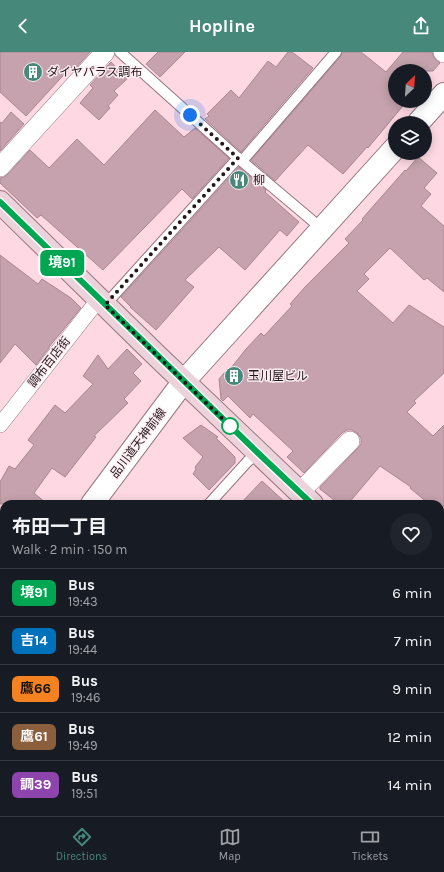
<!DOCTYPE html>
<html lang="en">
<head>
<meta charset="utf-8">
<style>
  :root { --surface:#171b24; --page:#20242c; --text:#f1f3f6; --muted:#9ea1a6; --line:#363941; --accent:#46897b }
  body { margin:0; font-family:Karla,"Noto Sans JP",sans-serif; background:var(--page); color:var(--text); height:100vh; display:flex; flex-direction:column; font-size:15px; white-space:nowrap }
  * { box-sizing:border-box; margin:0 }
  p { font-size:13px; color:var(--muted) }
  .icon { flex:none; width:22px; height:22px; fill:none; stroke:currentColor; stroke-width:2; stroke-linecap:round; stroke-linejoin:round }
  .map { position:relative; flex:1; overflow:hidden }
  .side { position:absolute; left:0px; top:448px; width:444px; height:316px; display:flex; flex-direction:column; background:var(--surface); border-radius:12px 12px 0 0; box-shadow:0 2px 10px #0003 }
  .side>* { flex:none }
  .badge { padding:0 8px; border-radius:6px; font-size:14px; line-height:26px }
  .needle { width:26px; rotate:25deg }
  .buttons { position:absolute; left:388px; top:12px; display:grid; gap:8px }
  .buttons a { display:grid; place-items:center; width:44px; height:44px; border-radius:50%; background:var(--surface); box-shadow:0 2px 10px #0003; font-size:20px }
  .you { position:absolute; width:20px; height:20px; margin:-10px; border:3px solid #fff; border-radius:50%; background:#1a73e8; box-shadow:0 0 0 6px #1a73e833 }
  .map>.badge { position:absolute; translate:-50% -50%; box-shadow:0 0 0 2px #fff }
  .round { display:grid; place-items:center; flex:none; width:42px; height:42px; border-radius:21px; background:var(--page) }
  .head { display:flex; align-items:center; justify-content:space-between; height:68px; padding:0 12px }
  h1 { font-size:19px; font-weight:700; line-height:30px }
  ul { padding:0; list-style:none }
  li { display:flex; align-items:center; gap:12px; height:48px; padding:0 12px; border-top:1px solid var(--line) }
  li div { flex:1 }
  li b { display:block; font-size:15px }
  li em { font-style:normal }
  li .badge { min-width:44px; font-weight:700; text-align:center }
  header { display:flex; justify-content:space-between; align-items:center; height:52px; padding:0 12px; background:var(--accent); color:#fff; font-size:18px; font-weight:700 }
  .dock { display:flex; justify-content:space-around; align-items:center; height:56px; border-top:1px solid var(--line); background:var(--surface); font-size:11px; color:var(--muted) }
  .dock a { display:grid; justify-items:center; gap:2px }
  .dock .current { color:var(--accent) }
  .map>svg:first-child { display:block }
  .building { fill:#c5a2ad; stroke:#a88791 }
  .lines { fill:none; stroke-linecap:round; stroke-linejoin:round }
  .service-casing { stroke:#96757f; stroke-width:12 }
  .pedestrian-casing { stroke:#96757f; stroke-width:16 }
  .minor-casing { stroke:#96757f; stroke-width:20 }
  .tertiary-casing { stroke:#96757f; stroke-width:24 }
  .secondary-casing { stroke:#96757f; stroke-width:24 }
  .service { stroke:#fff; stroke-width:10 }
  .pedestrian { stroke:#fff; stroke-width:15 }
  .minor { stroke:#fff; stroke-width:19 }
  .tertiary { stroke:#fff; stroke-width:22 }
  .secondary { stroke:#ecd2db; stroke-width:22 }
  .line-casing { stroke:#fff; stroke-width:9 }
  .line { stroke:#00a651; stroke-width:6 }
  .walk { stroke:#23171b; stroke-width:4; stroke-dasharray:0 7.2 }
  .stop-dot { fill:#fff; stroke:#00a651; stroke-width:2 }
  .labels { text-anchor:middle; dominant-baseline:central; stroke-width:3; stroke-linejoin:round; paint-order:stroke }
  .poi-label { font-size:12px; fill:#23171b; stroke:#fcedf2; text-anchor:start }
  .street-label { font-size:12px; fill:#23171b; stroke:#fcedf2 }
</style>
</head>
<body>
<header><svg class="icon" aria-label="back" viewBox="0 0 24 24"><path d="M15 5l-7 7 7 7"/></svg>Hopline<svg class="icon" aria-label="share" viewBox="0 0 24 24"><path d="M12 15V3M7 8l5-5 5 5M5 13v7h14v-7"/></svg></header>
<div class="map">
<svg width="444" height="764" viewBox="0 0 444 764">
  <rect width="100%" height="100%" fill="#fed9e4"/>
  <g class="building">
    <polygon points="0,0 90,0 74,18 71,15 26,64 0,40"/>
    <polygon points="158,0 185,0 160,25 146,12"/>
    <polygon points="288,0 292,0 313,16 241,100 205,67 209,64 207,62 231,38 239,46 268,9 276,15"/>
    <polygon points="342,0 361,0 386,20 403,0 432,0 433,3 435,7 440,11 433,19 395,19 395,49 407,49 368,96 367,95 343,122 308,93 275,129 251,108 341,4"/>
    <polygon points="111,10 127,27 114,39 118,43 108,54 110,56 99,68 80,51 93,36 90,33"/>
    <polygon points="155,58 184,85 195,76 229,106 192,147 182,137 103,218 41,163 37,166 0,131 0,126 4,125 8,122 30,98 49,116 77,87 104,113"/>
    <polygon points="11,60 24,72 0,99 0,70 2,71"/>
    <polygon points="418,105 437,121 424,136 431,142 421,154 444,174 444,240 427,226 424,228 390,196 364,222 369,227 357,239 393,271 409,253 444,275 444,321 414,349 416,351 407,360 433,384 444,373 444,464 440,461 440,452 429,452 410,436 411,435 380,414 348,452 339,452 320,437 320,435 358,396 361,392 361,386 357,381 352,378 347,378 342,381 304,421 287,405 293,399 253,362 250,366 228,344 223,349 221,347 219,327 224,321 227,321 246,297 261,281 264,284 292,254 290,252 305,235 349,191 345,187 363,168 362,167 376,151 405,118 406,119"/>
    <polygon points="239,115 266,138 265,140 299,170 287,184 280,178 245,218 219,195 185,228 194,235 156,278 130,255 131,255 121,245"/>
    <polygon points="0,203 38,232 42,227 71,246 81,256 49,295 49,296 36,313 15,292 0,311"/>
    <polygon points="127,297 142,312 133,321 141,329 124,347 128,351 94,384 96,385 65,425 52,416 34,441 47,452 0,452 0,430 9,414 15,417 34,393 28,388 55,353 65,361 93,332 83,324 98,303 108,317"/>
    <polygon points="201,373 218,385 216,386 235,405 235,411 209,438 193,422 196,417 195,415 203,405 183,386"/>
    <polygon points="262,429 287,452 240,452"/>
  </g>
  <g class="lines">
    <defs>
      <g id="service">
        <polyline points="120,0 238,106 308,165 322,177"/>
        <polyline points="242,109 336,0"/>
        <polyline points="105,253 238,106"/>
        <polyline points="209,452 248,409 258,401"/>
        <polyline points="440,665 444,660"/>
        <polyline points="361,764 364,760"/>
      </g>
      <polyline id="pedestrian" points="0,373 99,247"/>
      <g id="minor">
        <polyline points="443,0 444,1"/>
        <polyline points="0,115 105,0"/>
        <polyline points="300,440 350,389"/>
        <polyline points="0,548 4,551"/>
        <polyline points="0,627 4,631"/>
        <polyline points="0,687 4,691"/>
        <polyline points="73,760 77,764"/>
        <polyline points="183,760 188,764"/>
      </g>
      <g id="tertiary">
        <polyline points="418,71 444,42"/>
        <polyline points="92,452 184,329 395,96"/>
        <polyline points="0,575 4,570"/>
      </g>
      <g id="secondary">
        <polyline points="0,150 155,302 312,452"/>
        <polyline points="440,571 444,575"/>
      </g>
    </defs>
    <use href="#service" class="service-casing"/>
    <use href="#pedestrian" class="pedestrian-casing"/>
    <use href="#minor" class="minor-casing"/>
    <use href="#tertiary" class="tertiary-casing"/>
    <use href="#secondary" class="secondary-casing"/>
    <use href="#service" class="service"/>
    <use href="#pedestrian" class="pedestrian"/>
    <use href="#minor" class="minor"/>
    <use href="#tertiary" class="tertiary"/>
    <use href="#secondary" class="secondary"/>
  </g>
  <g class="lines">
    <defs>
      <polyline id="line" points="0,150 258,401 312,452"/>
    </defs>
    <use href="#line" class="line-casing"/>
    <use href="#line" class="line"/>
    <polyline class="walk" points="190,63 238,106 105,253 230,374"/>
  </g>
  <defs>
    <symbol id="building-disc" viewBox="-11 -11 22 22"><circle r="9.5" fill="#46897b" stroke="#fcedf2"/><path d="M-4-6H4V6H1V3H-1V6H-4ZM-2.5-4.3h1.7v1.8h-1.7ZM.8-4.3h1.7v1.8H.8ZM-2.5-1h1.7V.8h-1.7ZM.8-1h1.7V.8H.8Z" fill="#fff"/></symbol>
    <symbol id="restaurant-disc" viewBox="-11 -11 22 22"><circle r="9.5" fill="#46897b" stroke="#fcedf2"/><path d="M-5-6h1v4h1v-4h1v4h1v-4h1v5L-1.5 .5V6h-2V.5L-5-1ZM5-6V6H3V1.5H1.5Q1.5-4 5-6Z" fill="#fff"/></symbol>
  </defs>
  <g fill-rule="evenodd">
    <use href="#building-disc" x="22" y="9" width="22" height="22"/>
    <use href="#restaurant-disc" x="228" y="117" width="22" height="22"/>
    <use href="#building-disc" x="223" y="313" width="22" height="22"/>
  </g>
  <circle class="stop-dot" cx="230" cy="374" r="8"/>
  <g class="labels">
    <g class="poi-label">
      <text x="47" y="20">ダイヤパラス調布</text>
      <text x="253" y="128">柳</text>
      <text x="248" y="324">玉川屋ビル</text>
    </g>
    <g class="street-label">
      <text transform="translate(49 310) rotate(-52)">調布百店街</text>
      <text transform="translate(138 391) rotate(-53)">品川道天神前線</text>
    </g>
  </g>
</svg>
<div class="buttons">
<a><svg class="needle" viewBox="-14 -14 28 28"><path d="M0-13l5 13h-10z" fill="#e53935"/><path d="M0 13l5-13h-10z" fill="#9ea1a6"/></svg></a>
<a><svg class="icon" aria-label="layers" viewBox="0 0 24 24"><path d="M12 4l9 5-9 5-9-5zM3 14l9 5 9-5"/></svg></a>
</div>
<div class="you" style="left:190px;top:63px"></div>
<b class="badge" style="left:62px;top:211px;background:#00a651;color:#fff">境91</b>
<section class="side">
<div class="head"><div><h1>布田一丁目</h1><p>Walk · 2 min · 150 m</p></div><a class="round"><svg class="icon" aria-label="heart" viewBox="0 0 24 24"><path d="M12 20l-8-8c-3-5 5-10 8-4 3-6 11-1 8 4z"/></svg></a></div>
<ul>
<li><span class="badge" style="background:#00a651;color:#fff">境91</span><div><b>Bus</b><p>19:43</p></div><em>6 min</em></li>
<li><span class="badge" style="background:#0072bc;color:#fff">吉14</span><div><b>Bus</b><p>19:44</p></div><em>7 min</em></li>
<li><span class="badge" style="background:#f58220;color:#111">鷹66</span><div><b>Bus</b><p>19:46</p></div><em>9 min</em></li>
<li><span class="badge" style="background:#8b5e3c;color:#fff">鷹61</span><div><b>Bus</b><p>19:49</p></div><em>12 min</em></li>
<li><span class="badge" style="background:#8e44ad;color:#fff">調39</span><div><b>Bus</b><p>19:51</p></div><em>14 min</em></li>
</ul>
</section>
</div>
<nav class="dock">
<a class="current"><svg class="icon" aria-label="directions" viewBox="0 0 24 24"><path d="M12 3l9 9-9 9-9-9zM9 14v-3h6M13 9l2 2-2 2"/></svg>Directions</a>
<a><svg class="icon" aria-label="map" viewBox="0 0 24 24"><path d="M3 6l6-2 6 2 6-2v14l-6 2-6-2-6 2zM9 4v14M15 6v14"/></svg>Map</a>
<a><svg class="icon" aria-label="tickets" viewBox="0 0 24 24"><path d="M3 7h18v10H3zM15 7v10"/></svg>Tickets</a>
</nav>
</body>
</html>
